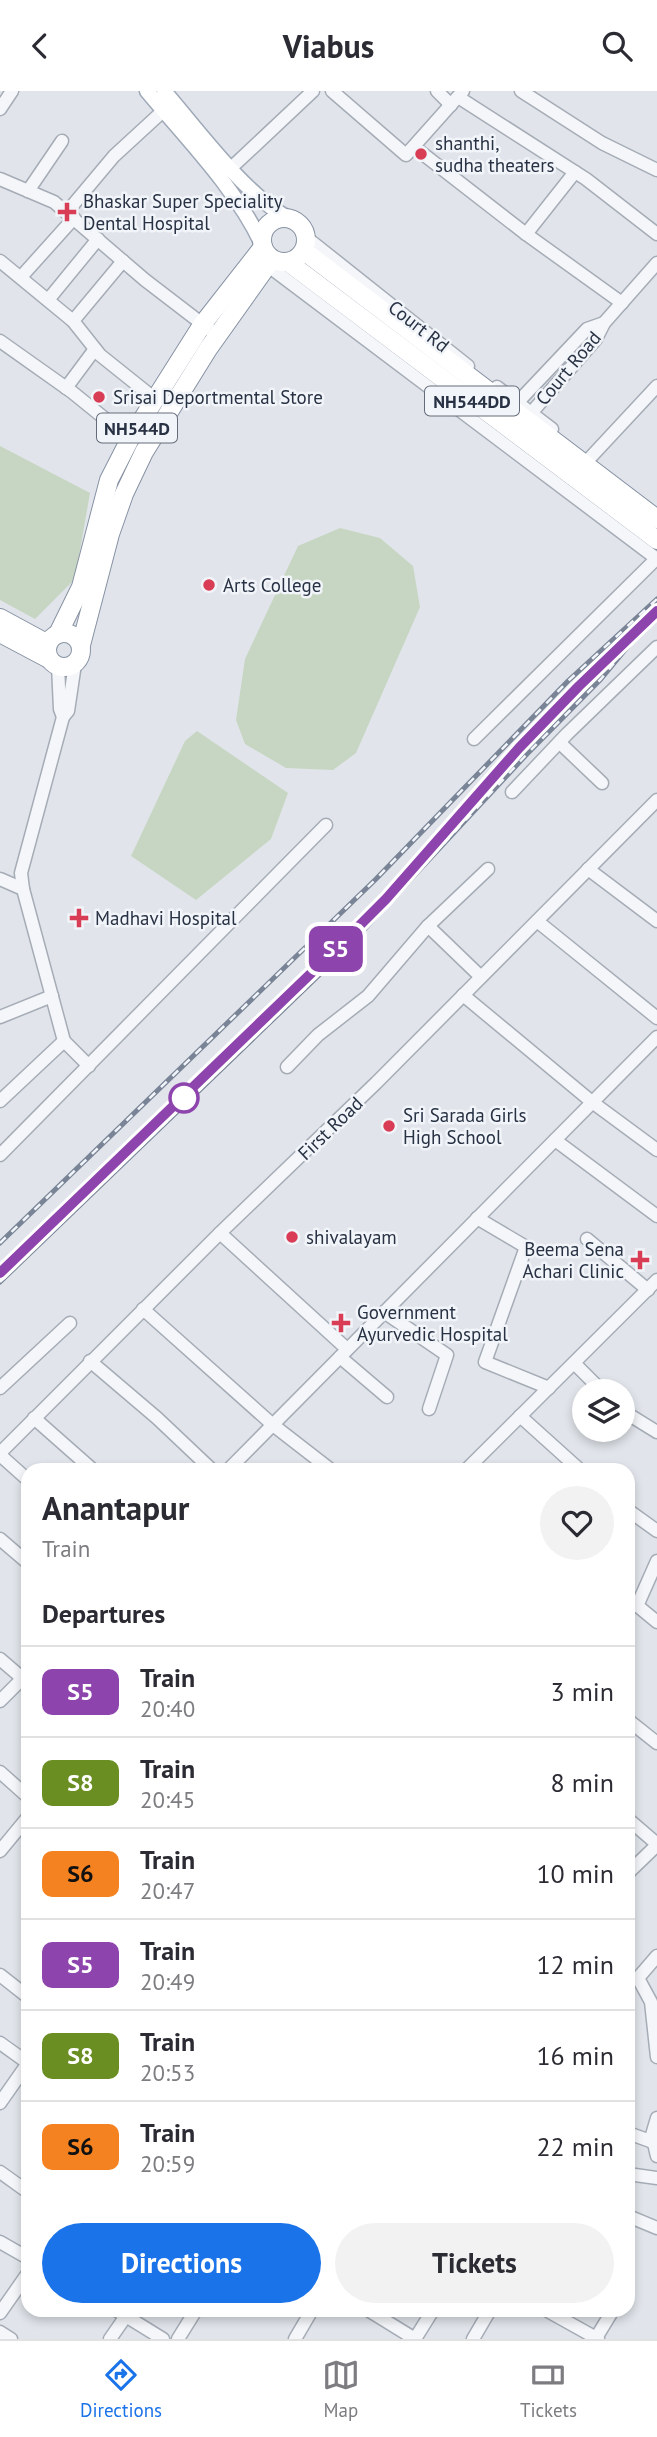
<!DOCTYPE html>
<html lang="en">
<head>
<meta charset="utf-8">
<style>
  :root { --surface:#fff; --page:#f2f2f3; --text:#2b2b33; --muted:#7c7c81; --line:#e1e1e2; --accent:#1a73e8 }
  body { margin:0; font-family:"PT Sans",sans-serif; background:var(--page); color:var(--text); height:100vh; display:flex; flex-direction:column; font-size:26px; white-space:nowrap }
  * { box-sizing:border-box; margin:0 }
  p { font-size:23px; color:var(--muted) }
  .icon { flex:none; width:38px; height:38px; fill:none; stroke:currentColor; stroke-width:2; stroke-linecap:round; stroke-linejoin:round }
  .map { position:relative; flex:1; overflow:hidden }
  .side { position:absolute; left:21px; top:1372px; width:614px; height:854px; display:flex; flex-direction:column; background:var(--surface); border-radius:21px; box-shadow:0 4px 10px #0003 }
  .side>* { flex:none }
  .badge { padding:0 14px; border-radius:10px; font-size:24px; line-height:46px }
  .fabs { position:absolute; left:572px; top:1288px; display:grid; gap:14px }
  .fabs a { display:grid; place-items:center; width:63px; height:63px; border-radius:50%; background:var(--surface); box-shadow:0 4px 10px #0003; font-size:35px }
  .map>.badge { position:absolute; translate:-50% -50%; box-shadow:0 0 0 4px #fff }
  h2 { padding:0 21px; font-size:26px; line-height:63px }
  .round { display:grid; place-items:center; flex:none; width:74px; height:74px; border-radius:37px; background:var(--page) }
  .summary { display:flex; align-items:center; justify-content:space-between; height:119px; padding:0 21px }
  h1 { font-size:33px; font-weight:700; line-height:52px }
  .primary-button { display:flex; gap:14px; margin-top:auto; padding:14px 21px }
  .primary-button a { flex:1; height:80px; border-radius:42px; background:var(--accent); color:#fff; font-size:28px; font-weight:700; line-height:80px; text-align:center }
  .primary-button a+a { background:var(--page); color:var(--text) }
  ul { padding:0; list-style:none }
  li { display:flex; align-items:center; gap:21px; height:91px; padding:0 21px; border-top:2px solid var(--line) }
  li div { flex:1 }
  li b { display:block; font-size:26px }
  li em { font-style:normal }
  li .badge { min-width:77px; font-weight:700; text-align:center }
  header { display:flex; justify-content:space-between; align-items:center; height:91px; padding:0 21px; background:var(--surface); font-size:32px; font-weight:700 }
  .menu { display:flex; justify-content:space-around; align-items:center; height:98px; border-top:2px solid var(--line); background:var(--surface); font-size:19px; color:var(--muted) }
  .menu a { display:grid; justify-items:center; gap:4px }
  .menu .selected { color:var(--accent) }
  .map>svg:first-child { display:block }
  .green { fill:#c7d6c2 }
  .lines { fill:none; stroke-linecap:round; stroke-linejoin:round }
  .minor-casing { stroke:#a6acb6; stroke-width:15 }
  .major-casing { stroke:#9fa9b8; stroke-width:17 }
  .highway-casing { stroke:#8792a3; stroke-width:20 }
  .minor { stroke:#f4f6f9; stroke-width:12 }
  .major { stroke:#fff; stroke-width:14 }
  .highway { stroke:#fff; stroke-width:18 }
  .rail-casing { stroke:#798496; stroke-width:5 }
  .rail { stroke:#f1f4f8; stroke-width:2.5; stroke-dasharray:8; stroke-linecap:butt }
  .line-casing { stroke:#fff; stroke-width:16 }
  .line { stroke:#8e44ad; stroke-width:10 }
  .poi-dot { fill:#d93d56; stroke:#f1f4f8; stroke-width:2.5 }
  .stop-dot { fill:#fff; stroke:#8e44ad; stroke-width:3.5 }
  .labels { text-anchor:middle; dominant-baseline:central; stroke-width:5; stroke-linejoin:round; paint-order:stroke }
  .shield { fill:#f1f4f8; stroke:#646c7a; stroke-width:2 }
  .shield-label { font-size:18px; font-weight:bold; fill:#283244 }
  .poi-label { font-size:19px; fill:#283244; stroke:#f1f4f8; text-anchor:start }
  .street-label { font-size:19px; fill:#283244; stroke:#f1f4f8 }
</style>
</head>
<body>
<header><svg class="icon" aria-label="back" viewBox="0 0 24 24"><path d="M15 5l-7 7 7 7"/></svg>Viabus<svg class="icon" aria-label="search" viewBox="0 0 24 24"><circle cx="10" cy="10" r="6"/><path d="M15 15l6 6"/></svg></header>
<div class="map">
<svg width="657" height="2248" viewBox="0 0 657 2248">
  <rect width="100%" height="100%" fill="#e1e5eb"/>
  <g class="green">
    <polygon points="0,355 90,402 75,488 35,528 0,509"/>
    <polygon points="340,437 380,447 413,475 420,516 356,662 333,679 286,677 245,653 236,629 245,568 298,455"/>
    <polygon points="197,640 288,702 271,748 196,809 131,765 185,650"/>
  </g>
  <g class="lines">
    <defs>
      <g id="minor">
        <polyline points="332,0 406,64 463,0"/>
        <polyline points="437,0 451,14"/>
        <polyline points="521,0 602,52 657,79"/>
        <polyline points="458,6 586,88 657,143"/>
        <polyline points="0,18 12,0"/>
        <polyline points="414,56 526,143 622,212"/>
        <polyline points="231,77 313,0"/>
        <polyline points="0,88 54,111 145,189 218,245"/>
        <polyline points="28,100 62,50"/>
        <polyline points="67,121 114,65 163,20"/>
        <polyline points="526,143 575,81"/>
        <polyline points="307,147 468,275"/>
        <polyline points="0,170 73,230 100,264 155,308"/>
        <polyline points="267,174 657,468"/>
        <polyline points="21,186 74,127"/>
        <polyline points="48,209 98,148"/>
        <polyline points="73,230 123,170"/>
        <polyline points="0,250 72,301 130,348"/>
        <polyline points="497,296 552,338"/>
        <polyline points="66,297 95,258"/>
        <polyline points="518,311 587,238 604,232"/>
        <polyline points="532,321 596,248 604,232 657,172"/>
        <polyline points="589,368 657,295"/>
        <polyline points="58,575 60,618 63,626"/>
        <polyline points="474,648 656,468"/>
        <polyline points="560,652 602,692"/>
        <polyline points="512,701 567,643 657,556"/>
        <polyline points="588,778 657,830"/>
        <polyline points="0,788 23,798"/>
        <polyline points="537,830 657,927"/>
        <polyline points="428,835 481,886"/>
        <polyline points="463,904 592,1011 657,1059"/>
        <polyline points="0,926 52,905"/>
        <polyline points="64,950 89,975"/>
        <polyline points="287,976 318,944 368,905 428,835 488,778"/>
        <polyline points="0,1010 64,950 23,798 21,782 63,626 68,620 75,573"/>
        <polyline points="555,1049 657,1125"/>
        <polyline points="0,1064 326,734"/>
        <polyline points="477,1127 526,1156 485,1271 549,1297"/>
        <polyline points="220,1142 347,1258"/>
        <polyline points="587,1148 648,1199"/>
        <polyline points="143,1218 273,1334 331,1379"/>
        <polyline points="384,1221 447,1264 429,1318"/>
        <polyline points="340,1266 387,1306"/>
        <polyline points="90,1270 157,1327 212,1379"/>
        <polyline points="574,1272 602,1300"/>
        <polyline points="0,1297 70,1232"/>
        <polyline points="623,1320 657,1341"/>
        <polyline points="520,1325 580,1379"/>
        <polyline points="34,1327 93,1379"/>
        <polyline points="0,1362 220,1142 376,992 657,709"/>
        <polyline points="0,1364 28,1389"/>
        <polyline points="228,1379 657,946"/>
        <polyline points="466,1379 657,1189"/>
        <polyline points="628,1419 657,1440"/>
        <polyline points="0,1448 28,1472"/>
        <polyline points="628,1507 657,1531"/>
        <polyline points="637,1515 657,1470"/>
        <polyline points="0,1568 28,1592"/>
        <polyline points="0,1610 28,1582"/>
        <polyline points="628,1629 657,1652"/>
        <polyline points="0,1681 28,1706"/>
        <polyline points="628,1728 657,1753"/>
        <polyline points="0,1760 28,1726"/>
        <polyline points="628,1782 657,1754"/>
        <polyline points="0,1884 28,1906"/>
        <polyline points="638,1887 651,1911 657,1966"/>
        <polyline points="628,1890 638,1887 657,1865"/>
        <polyline points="0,1952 28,1972"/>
        <polyline points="0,2012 28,1972"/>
        <polyline points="657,2027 652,2044 657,2065"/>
        <polyline points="628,2042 653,2051"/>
        <polyline points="0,2081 28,2101"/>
        <polyline points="628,2083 657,2087"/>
        <polyline points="628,2125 657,2137"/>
        <polyline points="0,2151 28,2167"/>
        <polyline points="116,2219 163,2248"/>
        <polyline points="368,2219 415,2248"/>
        <polyline points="546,2219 598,2248"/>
        <polyline points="0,2222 28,2182"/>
        <polyline points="0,2241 11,2248"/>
        <polyline points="596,2247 613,2219"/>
        <polyline points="110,2248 126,2225"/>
        <polyline points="178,2248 196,2219"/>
        <polyline points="295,2248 312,2219"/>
        <polyline points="415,2248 433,2219"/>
        <polyline points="473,2248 490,2219"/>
      </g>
      <g id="major">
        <path d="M 147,0 C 187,48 235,96 262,153"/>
        <path d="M 164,0 C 197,38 245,104 288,127"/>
      </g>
      <g id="highway">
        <circle cx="284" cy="149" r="22"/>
        <polyline points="304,160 657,428"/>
        <polyline points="288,171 657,449"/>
        <polyline points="0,527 48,553"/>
        <circle cx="64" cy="559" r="17"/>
        <polyline points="0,542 49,568"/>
        <polyline points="58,543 81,496 109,389 130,348 202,234 263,156"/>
        <polyline points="81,554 110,443 124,403 144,361 208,258 272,168"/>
      </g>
    </defs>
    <use href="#minor" class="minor-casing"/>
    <use href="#major" class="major-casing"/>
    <use href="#highway" class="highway-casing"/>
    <use href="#minor" class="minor"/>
    <use href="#major" class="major"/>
    <use href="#highway" class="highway"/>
    <defs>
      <g id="rail">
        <polyline points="562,613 596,578"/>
        <polyline points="0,1152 376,788 568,590 657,508"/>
        <polyline points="0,1191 344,860 527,663 601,588 657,520"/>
      </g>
    </defs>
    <use href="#rail" class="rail-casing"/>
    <use href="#rail" class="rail"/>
  </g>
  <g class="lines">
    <defs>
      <polyline id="line" points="0,1182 328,866 386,808 519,657 579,595 657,520"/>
    </defs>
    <use href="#line" class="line-casing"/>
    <use href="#line" class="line"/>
  </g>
  <g class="poi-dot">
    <circle cx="421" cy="63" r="7"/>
    <path d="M63.5 110.5h7v7h7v7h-7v7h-7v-7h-7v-7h7z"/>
    <circle cx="99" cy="306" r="7"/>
    <circle cx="209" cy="494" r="7"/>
    <path d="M75.5 816.5h7v7h7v7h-7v7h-7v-7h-7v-7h7z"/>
    <circle cx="389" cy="1035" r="7"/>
    <circle cx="292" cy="1146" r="7"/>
    <path d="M636.5 1158.5h7v7h7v7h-7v7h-7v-7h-7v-7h7z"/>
    <path d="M337.5 1221.5h7v7h7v7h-7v7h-7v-7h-7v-7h7z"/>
  </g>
  <circle class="stop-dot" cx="184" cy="1007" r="14"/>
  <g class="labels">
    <g class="shield">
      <rect x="425" y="295.5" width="94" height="29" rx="5"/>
      <rect x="97" y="322.5" width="80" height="29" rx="5"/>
    </g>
    <g class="shield-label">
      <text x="472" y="310">NH544DD</text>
      <text x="137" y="337">NH544D</text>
    </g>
    <g class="poi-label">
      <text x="435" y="52">shanthi,<tspan x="435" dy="22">sudha theaters</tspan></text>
      <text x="83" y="110">Bhaskar Super Speciality<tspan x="83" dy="22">Dental Hospital</tspan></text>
      <text x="113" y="306">Srisai Deportmental Store</text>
      <text x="223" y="494">Arts College</text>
      <text x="95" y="827">Madhavi Hospital</text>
      <text x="403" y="1024">Sri Sarada Girls<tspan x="403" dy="22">High School</tspan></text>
      <text x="306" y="1146">shivalayam</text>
      <text x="624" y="1158" text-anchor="end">Beema Sena<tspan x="624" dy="22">Achari Clinic</tspan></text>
      <text x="357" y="1221">Government<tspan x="357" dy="22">Ayurvedic Hospital</tspan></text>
    </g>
    <g class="street-label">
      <text transform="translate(419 235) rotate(38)">Court Rd</text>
      <text transform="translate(568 277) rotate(-50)">Court Road</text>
      <text transform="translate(330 1037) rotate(-44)">First Road</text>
    </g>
  </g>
</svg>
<div class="fabs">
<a><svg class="icon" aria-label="layers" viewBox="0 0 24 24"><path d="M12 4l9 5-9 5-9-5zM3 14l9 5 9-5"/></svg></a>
</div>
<b class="badge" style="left:336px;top:858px;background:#8e44ad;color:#fff">S5</b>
<section class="side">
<div class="summary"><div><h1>Anantapur</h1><p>Train</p></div><a class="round"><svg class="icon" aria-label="heart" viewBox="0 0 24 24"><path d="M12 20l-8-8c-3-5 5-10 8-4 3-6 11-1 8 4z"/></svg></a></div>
<h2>Departures</h2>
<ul>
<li><span class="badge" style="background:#8e44ad;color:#fff">S5</span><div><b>Train</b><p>20:40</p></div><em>3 min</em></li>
<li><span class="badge" style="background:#6b8e23;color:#fff">S8</span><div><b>Train</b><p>20:45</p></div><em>8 min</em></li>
<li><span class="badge" style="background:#f58220;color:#111">S6</span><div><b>Train</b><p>20:47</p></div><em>10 min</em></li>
<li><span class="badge" style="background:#8e44ad;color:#fff">S5</span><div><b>Train</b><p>20:49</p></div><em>12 min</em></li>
<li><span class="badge" style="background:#6b8e23;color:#fff">S8</span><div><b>Train</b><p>20:53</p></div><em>16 min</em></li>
<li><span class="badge" style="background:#f58220;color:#111">S6</span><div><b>Train</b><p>20:59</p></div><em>22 min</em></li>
</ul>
<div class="primary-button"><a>Directions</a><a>Tickets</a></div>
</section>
</div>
<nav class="menu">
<a class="selected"><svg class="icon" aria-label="directions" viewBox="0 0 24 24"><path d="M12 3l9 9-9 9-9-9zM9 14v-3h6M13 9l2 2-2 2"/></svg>Directions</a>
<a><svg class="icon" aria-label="map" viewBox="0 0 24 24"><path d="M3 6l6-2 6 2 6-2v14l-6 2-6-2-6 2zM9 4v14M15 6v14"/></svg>Map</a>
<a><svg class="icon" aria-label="tickets" viewBox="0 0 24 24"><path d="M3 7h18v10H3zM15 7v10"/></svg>Tickets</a>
</nav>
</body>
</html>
